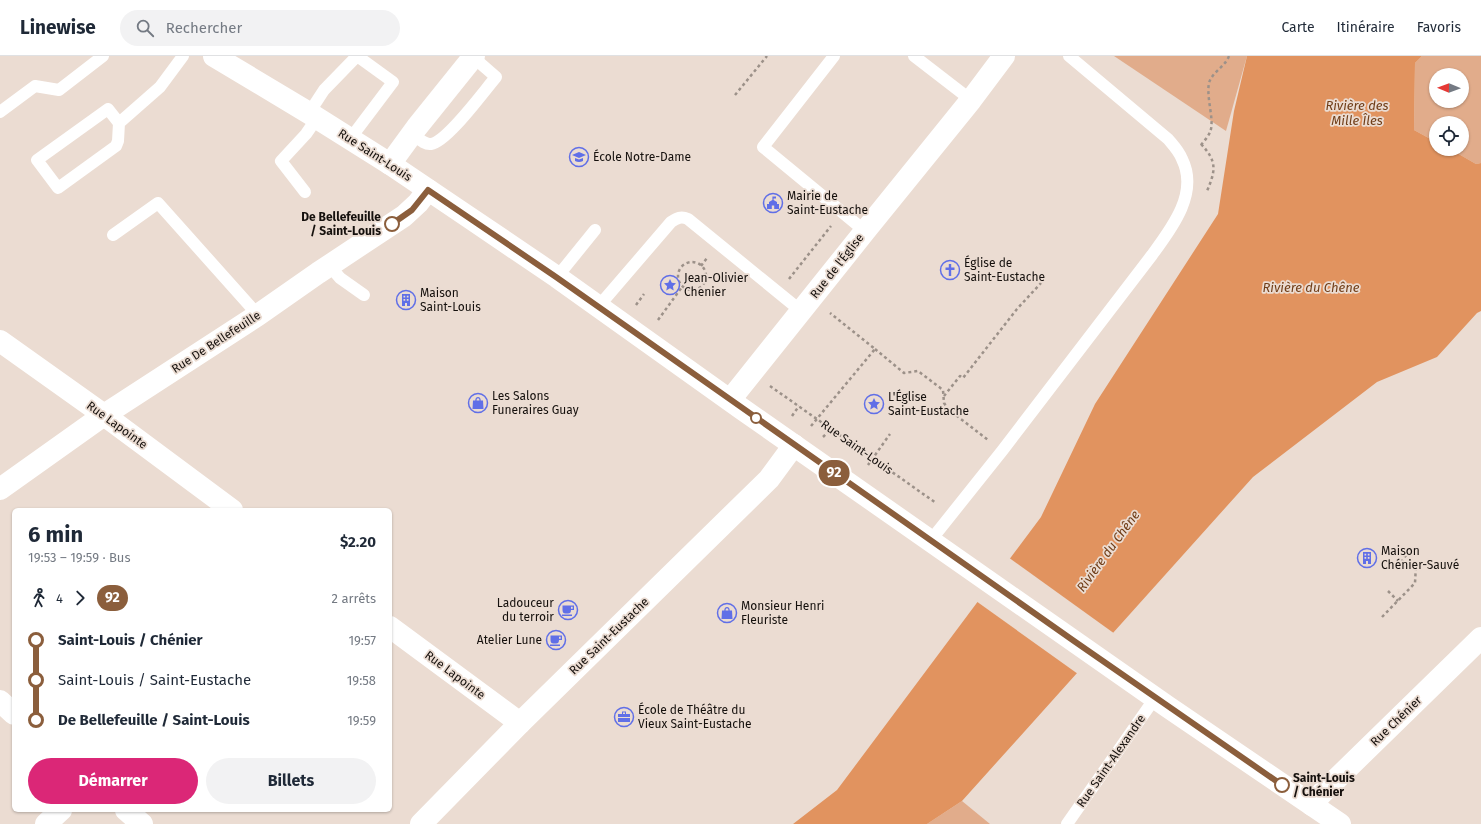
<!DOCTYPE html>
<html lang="fr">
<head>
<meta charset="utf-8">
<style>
  :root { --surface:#fff; --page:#f2f2f3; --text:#1f2937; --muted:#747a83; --line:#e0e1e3; --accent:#db2777 }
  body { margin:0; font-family:"Fira Sans",sans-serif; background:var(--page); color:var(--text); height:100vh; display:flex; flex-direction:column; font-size:15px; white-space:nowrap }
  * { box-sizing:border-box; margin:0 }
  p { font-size:13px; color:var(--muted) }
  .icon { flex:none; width:22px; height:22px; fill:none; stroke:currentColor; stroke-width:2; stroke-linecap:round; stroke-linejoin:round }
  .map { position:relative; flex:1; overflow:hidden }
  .side { position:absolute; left:12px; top:452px; width:380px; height:304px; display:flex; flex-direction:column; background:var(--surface); border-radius:6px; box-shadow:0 1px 3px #0004 }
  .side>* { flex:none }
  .badge { padding:0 8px; border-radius:13px; font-size:14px; line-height:26px }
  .needle { width:26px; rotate:271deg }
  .fabs { position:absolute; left:1429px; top:12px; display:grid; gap:8px }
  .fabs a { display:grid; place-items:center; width:40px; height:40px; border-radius:50%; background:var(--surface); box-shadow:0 1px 3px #0004; font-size:20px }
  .map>.badge { position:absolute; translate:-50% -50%; box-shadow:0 0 0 2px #fff }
  .legs { display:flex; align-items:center; gap:6px; height:44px; padding:0 16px; font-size:13px }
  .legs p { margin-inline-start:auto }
  .summary { display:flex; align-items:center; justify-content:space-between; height:68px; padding:0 16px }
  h1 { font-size:22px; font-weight:700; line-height:30px }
  .button { display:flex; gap:8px; margin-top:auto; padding:8px 16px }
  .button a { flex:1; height:46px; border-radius:24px; background:var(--accent); color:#fff; font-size:16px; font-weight:700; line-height:46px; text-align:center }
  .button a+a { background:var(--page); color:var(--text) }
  ul { padding:0 16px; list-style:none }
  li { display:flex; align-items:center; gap:14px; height:40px; font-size:15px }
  li i { display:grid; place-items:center; width:6px; height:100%; margin:0 5px; background:currentColor }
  li i::after { content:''; width:10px; height:10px; margin:-5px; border:3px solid; border-radius:50%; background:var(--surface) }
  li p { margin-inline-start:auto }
  li:first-child i { background:linear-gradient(#0000 50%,currentColor 0) }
  li:last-child i { background:linear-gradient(currentColor 50%,#0000 0) }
  header { display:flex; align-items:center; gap:24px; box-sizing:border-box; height:56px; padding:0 20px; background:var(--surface); border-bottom:1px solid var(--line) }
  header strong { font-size:19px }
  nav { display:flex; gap:22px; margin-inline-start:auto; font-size:14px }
  .search { width:280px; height:36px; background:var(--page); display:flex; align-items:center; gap:10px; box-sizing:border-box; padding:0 14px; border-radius:22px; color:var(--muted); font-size:15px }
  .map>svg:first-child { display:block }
  .green { fill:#e1ac8b; fill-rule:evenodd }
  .water { fill:#e1935f }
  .pier { fill:#ebdcd2 }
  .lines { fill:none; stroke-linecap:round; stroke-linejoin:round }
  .path { stroke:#9c9189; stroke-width:2.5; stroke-dasharray:3 3; stroke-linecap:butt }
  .lane { stroke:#fff; stroke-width:12 }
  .street { stroke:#fff; stroke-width:22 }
  .secondary { stroke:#fff; stroke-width:22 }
  .line-1-casing { stroke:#fff; stroke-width:9 }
  .line-1 { stroke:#8b5e3c; stroke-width:6 }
  .stop-1-dot { fill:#fff; stroke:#8b5e3c; stroke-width:2 }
  .labels { text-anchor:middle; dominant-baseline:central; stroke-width:3.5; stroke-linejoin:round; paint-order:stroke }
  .street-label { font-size:12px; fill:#15100d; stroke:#ebdcd2 }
  .poi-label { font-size:12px; fill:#15100d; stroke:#ebdcd2; text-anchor:start }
  .stop-label { font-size:12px; font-weight:bold; fill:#15100d; stroke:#ebdcd2; text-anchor:end }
  .water-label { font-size:13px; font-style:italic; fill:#703d17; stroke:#ebdcd2 }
</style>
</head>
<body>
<header>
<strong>Linewise</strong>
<div class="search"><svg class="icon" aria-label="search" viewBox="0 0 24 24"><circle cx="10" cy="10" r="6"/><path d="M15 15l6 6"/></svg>Rechercher</div>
<nav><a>Carte</a><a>Itinéraire</a><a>Favoris</a></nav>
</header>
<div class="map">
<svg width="1481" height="768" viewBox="0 0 1481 768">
  <rect width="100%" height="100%" fill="#ebdcd2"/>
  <g class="green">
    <polygon points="1114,0 1247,0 1226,75"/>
    <path d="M 1422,0 L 1481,0 L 1481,107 L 1476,108 L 1450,93 L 1462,93 L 1462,67 L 1436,67 L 1436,86 L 1414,74 L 1415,7 ZM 1436,19 L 1462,19 L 1462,45 L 1436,45 Z"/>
    <polygon points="962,745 990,768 927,768"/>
  </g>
  <polygon class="water" points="1247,0 1422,0 1415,7 1414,74 1436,86 1436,93 1450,93 1476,108 1481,107 1481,255 1477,257 1437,301 1377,326 1253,421 962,745 927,768 793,768 837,734 1041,461 1095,348 1218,158 1234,55"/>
  <polygon class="pier" points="1008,501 1115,578 1078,618 976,545"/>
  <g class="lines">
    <g class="path">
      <polyline points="735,39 767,0"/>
      <path d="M 1201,88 C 1217,105 1216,114 1207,135"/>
      <path d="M 1201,89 C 1204,85 1208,81 1210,76 C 1215,65 1206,42 1209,27 C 1212,16 1225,11 1229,0"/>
      <circle cx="692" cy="220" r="14"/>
      <polyline points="701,210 707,202"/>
      <polyline points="789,223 831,170"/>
      <polyline points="636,249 644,238"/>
      <polyline points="658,264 682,231"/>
      <polyline points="875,293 904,317 918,315 943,334 944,347 948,353 988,384"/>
      <polyline points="770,330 936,447"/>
      <polyline points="944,340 960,320 963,322 1017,253 1041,227"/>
      <polyline points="792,360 799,350"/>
      <polyline points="811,370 875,293 830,257"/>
      <polyline points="823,381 831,373"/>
      <polyline points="868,409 890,378"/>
      <polyline points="1388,535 1398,545"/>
      <polyline points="1382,561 1415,527 1416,509 1405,500 1402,505"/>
    </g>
    <g class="lane">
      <polyline points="834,0 763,91 865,175"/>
      <polyline points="914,0 971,44"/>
      <polyline points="0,56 35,30 59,34 103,0"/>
      <polyline points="309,57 324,34 357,0 393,26 350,83"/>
      <polyline points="119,67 108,53 37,104 58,132 116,90 118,85 119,67 160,31 183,0"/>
      <path d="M 412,78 C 417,81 424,89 431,88 C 447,86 484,35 496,21 L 473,1"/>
      <polyline points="305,136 281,105 306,78 317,62"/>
      <polyline points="113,179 158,147 258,259"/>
      <polyline points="329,209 340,222 364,239"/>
      <polyline points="557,221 595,174"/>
      <path d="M 598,251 L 671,166 C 677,162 681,160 688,163 L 801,255"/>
      <path d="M 931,484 L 1002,395 L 1152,199 C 1172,172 1199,137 1182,103 C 1179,95 1173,89 1168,83 L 1069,0"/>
      <polyline points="1067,768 1155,642"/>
    </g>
    <g class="street">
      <polyline points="390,108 417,71 474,0"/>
      <polyline points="0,285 104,359 232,454"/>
      <polyline points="730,344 865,175 971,44 1004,0"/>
      <polyline points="0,433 104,359 258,259 318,217 404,160 418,147 428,134"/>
      <polyline points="390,571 520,667"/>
      <polyline points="0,645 14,658"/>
      <polyline points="1312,749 1322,737 1481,582"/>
      <polyline points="126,754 142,768"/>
      <polyline points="46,768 61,754"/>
    </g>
    <g class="secondary">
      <polyline points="214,0 309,57 390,108 467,160 557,221 742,353 1168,651 1340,768"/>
      <polyline points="421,768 520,667 769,423 794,389"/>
    </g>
  </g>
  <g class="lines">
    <defs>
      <polyline id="line-1" points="392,168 412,154 428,134 556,221 1074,585 1282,729"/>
    </defs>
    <use href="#line-1" class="line-1-casing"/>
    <use href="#line-1" class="line-1"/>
  </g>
  <defs>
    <symbol id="school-ring" viewBox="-11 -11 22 22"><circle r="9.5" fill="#ebdcd2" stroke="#606fe7" stroke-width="1.5"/><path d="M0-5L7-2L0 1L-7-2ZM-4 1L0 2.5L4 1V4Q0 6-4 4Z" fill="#606fe7"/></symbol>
    <symbol id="civic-ring" viewBox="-11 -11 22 22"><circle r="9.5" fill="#ebdcd2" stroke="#606fe7" stroke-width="1.5"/><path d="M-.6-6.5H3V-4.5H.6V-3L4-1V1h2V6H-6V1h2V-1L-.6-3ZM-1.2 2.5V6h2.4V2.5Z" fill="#606fe7"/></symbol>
    <symbol id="church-ring" viewBox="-11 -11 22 22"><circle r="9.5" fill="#ebdcd2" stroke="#606fe7" stroke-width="1.5"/><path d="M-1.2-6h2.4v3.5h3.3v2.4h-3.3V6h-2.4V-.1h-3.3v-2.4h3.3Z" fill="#606fe7"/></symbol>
    <symbol id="sight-ring" viewBox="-11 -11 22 22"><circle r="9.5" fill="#ebdcd2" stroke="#606fe7" stroke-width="1.5"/><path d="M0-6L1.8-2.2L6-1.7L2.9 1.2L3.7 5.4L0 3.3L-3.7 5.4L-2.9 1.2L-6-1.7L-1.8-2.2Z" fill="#606fe7"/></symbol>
    <symbol id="building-ring" viewBox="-11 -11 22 22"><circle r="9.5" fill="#ebdcd2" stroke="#606fe7" stroke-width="1.5"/><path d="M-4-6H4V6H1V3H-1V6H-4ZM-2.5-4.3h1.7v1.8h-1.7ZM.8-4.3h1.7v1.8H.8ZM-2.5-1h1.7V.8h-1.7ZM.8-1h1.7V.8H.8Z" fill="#606fe7"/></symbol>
    <symbol id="shop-ring" viewBox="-11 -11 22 22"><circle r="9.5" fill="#ebdcd2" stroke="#606fe7" stroke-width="1.5"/><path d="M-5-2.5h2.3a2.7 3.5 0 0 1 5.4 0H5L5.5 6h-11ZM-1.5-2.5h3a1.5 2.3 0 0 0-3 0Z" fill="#606fe7"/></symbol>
    <symbol id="cafe-ring" viewBox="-11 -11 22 22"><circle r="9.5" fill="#ebdcd2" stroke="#606fe7" stroke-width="1.5"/><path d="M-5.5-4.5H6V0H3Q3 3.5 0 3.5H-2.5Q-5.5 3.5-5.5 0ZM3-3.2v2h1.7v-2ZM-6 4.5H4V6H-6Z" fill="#606fe7"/></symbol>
    <symbol id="office-ring" viewBox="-11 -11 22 22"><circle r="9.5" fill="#ebdcd2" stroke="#606fe7" stroke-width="1.5"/><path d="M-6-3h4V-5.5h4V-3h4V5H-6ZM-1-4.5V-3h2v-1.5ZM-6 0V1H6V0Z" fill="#606fe7"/></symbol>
  </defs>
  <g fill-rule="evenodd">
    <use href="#school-ring" x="568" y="90" width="22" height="22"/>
    <use href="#civic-ring" x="762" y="136" width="22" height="22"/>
    <use href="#church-ring" x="939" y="203" width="22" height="22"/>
    <use href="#sight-ring" x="659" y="218" width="22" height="22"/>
    <use href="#building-ring" x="395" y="233" width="22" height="22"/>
    <use href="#shop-ring" x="467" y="336" width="22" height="22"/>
    <use href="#sight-ring" x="863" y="337" width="22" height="22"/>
    <use href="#building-ring" x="1356" y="491" width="22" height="22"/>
    <use href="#cafe-ring" x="557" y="543" width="22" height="22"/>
    <use href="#shop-ring" x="716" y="546" width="22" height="22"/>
    <use href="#cafe-ring" x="545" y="573" width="22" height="22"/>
    <use href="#office-ring" x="613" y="650" width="22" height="22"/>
  </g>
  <g class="stop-1-dot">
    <circle cx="392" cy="168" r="7"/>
    <circle cx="756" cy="362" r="5"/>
    <circle cx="1282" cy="729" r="7"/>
  </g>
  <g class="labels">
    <g class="street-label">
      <text transform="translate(375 99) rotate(33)">Rue Saint-Louis</text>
      <text transform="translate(837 210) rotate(-52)">Rue de l'Église</text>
      <text transform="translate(216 286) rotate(-33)">Rue De Bellefeuille</text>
      <text transform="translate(117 369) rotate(36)">Rue Lapointe</text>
      <text transform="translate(857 391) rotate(35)">Rue Saint-Louis</text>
      <text transform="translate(609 580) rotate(-44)">Rue Saint-Eustache</text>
      <text transform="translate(455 619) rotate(37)">Rue Lapointe</text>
      <text transform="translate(1396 665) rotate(-44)">Rue Chénier</text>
      <text transform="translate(1111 705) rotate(-55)">Rue Saint-Alexandre</text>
    </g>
    <g class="poi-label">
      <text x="593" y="101">École Notre-Dame</text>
      <text x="787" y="140">Mairie de<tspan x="787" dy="14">Saint-Eustache</tspan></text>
      <text x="964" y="207">Église de<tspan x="964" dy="14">Saint-Eustache</tspan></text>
      <text x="684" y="222">Jean-Olivier<tspan x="684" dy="14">Chenier</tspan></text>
      <text x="420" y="237">Maison<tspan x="420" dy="14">Saint-Louis</tspan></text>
      <text x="492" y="340">Les Salons<tspan x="492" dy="14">Funeraires Guay</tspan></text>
      <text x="888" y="341">L'Église<tspan x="888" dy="14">Saint-Eustache</tspan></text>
      <text x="1381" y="495">Maison<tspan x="1381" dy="14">Chénier-Sauvé</tspan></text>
      <text x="554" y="547" text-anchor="end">Ladouceur<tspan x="554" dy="14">du terroir</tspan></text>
      <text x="741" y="550">Monsieur Henri<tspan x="741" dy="14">Fleuriste</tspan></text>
      <text x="542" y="584" text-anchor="end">Atelier Lune</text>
      <text x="638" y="654">École de Théâtre du<tspan x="638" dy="14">Vieux Saint-Eustache</tspan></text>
    </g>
    <g class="stop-label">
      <text x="381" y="161">De Bellefeuille<tspan x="381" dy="14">/ Saint-Louis</tspan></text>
      <text x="1293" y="722" text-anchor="start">Saint-Louis<tspan x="1293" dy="14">/ Chénier</tspan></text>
    </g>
    <g class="water-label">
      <text x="1357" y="49">Rivière des<tspan x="1357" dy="15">Mille Îles</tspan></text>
      <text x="1311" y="231">Rivière du Chêne</text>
      <text transform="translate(1108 495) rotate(-54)">Rivière du Chêne</text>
    </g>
  </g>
</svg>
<div class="fabs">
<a><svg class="needle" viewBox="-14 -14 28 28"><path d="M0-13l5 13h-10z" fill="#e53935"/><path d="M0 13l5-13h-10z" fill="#747a83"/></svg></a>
<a><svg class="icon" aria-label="locate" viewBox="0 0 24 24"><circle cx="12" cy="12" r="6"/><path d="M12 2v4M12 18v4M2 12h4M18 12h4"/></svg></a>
</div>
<b class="badge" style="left:834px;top:417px;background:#8b5e3c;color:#fff">92</b>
<section class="side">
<div class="summary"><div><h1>6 min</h1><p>19:53 – 19:59 · Bus</p></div><b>$2.20</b></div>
<div class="legs"><svg class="icon" aria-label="walk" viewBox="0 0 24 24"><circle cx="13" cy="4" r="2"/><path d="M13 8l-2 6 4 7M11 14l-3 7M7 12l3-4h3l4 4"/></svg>4<svg class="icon" aria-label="forward" viewBox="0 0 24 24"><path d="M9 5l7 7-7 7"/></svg><b class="badge" style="background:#8b5e3c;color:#fff">92</b><p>2 arrêts</p></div>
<ul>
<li><i style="color:#8b5e3c"></i><b>Saint-Louis / Chénier</b><p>19:57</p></li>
<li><i style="color:#8b5e3c"></i><span>Saint-Louis / Saint-Eustache</span><p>19:58</p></li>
<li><i style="color:#8b5e3c"></i><b>De Bellefeuille / Saint-Louis</b><p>19:59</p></li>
</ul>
<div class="button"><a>Démarrer</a><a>Billets</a></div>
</section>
</div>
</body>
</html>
